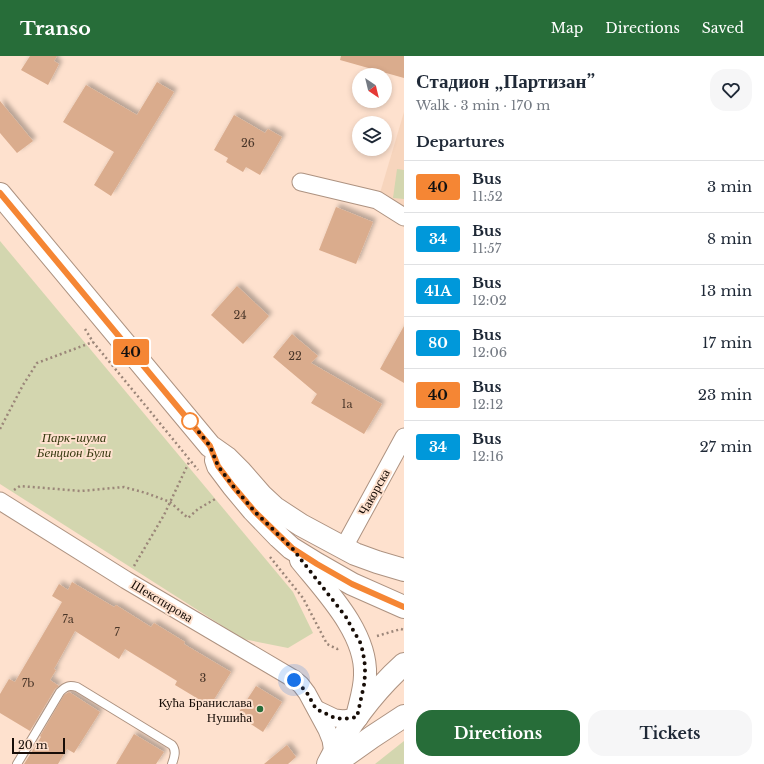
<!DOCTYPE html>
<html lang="en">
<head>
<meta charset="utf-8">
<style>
  :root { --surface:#fff; --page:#f6f6f7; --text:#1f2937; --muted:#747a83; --line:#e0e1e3; --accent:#276d39 }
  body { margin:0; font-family:"Libre Baskerville",serif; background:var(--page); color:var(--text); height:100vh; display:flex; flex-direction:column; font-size:15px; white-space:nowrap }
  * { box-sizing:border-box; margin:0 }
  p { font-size:13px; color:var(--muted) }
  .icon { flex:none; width:22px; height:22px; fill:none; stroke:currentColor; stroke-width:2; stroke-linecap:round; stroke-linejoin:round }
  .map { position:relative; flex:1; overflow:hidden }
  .sheet { display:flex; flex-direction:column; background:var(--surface); width:360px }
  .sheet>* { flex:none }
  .badge { padding:0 8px; border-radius:3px; font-size:14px; line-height:26px }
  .needle { width:26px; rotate:145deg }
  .fabs { position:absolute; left:352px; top:12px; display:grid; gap:8px }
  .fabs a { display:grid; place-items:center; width:40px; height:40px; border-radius:50%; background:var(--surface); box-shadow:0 2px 6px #0003; font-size:20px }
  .scale { position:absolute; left:12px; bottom:10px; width:53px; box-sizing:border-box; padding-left:4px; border:2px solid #170d07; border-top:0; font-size:11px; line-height:14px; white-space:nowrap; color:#170d07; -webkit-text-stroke:3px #fee1ce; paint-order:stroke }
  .you { position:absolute; width:20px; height:20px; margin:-10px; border:3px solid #fff; border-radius:50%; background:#1a73e8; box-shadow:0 0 0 6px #1a73e833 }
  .map>.badge { position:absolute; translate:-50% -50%; box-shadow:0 0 0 2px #fff }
  h2 { padding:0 12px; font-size:15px; line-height:36px }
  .round { display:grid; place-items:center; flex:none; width:42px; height:42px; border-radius:16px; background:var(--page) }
  .summary { display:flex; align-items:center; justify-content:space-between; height:68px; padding:0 12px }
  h1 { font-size:19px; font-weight:700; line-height:30px }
  .button { display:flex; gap:8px; margin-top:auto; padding:8px 12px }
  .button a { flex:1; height:46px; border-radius:16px; background:var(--accent); color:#fff; font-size:16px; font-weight:700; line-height:46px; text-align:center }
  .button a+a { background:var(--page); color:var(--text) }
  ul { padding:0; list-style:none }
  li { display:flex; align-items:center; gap:12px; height:52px; padding:0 12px; border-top:1px solid var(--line) }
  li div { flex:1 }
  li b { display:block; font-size:15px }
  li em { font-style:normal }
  li .badge { min-width:44px; font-weight:700; text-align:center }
  header { display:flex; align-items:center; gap:24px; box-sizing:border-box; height:56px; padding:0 20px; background:var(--accent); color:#fff }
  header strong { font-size:19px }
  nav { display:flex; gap:22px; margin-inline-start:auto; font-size:14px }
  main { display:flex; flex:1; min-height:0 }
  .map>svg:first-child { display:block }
  .built { fill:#f7d5bd }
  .green { fill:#d3d6af }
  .building { fill:#daac8d; filter:url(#shadow) }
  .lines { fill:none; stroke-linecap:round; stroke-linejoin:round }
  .lane-casing { stroke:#ad9280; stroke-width:10 }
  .street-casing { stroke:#ad9280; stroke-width:19 }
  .secondary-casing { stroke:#ad9280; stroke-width:24 }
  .path { stroke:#9b8679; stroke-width:2.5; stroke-dasharray:2 3; stroke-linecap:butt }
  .lane { stroke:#fff; stroke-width:8 }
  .street { stroke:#fff; stroke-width:17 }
  .secondary { stroke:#fff; stroke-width:22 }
  .line-casing { stroke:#fff; stroke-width:9 }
  .line { stroke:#f58634; stroke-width:6 }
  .walk { stroke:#170d07; stroke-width:4; stroke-dasharray:0 7.2 }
  .stop-dot { fill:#fff; stroke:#f58634; stroke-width:2 }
  .poi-dot { fill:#276d39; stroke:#fee1ce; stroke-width:1.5 }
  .labels { text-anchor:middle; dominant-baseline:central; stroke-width:4; stroke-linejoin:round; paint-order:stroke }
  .number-label { font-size:11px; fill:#483528 }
  .park-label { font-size:13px; font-style:italic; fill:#36380f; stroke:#fee1ce }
  .street-label { font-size:13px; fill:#170d07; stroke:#fee1ce }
  .poi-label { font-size:13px; fill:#170d07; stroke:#fee1ce; text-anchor:end }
</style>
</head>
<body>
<header>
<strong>Transo</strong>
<nav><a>Map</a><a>Directions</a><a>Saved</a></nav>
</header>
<main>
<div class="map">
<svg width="404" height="708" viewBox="0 0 404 708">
  <defs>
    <filter id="shadow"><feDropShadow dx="3.5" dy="-3.5" stdDeviation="2" flood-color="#0004"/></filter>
  </defs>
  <rect width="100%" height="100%" fill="#fee1ce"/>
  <polygon class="built" points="404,56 404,152 380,137"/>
  <g class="green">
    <polygon points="397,113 404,114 404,143 393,142"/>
    <polygon points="0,185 293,536 313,577 288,592 243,583 0,428"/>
    <polygon points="404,685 404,708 375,708"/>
  </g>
  <g class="building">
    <polygon points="30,0 57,0 54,5 59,8 48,29 21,14"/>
    <polygon points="341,0 404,0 404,22 340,4"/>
    <polygon points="157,26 174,36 111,140 94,129 114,96 63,66 86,29 137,59"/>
    <polygon points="0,45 33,85 17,97 0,77"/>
    <polygon points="234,59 265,77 268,73 282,81 260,119 246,111 243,116 226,106 228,102 214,94"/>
    <polygon points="336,151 373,166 356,208 319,194"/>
    <polygon points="237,230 269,260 243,288 211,259"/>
    <polygon points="404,270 404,327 380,313"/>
    <polygon points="292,278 318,300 311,307 382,348 364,378 311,347 317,338 273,301"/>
    <polygon points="72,526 114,551 116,549 151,571 154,567 185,586 184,588 231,616 210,650 175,629 177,625 125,593 119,603 75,575 54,613 56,614 50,624 59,630 55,633 30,675 0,657 0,638 9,623 15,626 62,546 52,540 59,528 68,534"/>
    <polygon points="256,630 282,646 263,676 237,659"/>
    <polygon points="69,636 100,656 74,697 67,693 58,708 24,708 41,681 40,680 64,639"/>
    <polygon points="134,678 164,696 156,708 116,708"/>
    <polygon points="287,689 296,701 288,708 264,708"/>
  </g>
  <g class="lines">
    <defs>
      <path id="lane" d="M 17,708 L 60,636 C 66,630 69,629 77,631 L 172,689 C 177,695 174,702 172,708"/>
      <g id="street">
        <polyline points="301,126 377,144 404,161"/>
        <polyline points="0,445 126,524 294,623 301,629 307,637 327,674 331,684 333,697"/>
        <polyline points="344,491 404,381"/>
        <polyline points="316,653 335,662 344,663 357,661"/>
      </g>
      <g id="secondary">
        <polyline points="0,138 210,390 227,402 240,415 261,439 275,452 301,469 355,498 377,506 404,514"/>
        <polyline points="216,404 218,410 233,430 253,454 279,481 291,492 317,508 352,528 404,551"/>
        <path d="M 301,504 C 326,535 367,577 365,619 C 365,633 360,647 357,661"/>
        <path d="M 328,708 C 346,672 374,635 404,608"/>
        <polyline points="334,708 372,681 404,660"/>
      </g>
    </defs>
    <use href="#lane" class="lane-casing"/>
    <use href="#street" class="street-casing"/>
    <use href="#secondary" class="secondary-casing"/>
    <g class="path">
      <polyline points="85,273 93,286 145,349 198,414"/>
      <polyline points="0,373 23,329 37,307 93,286"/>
      <polyline points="14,434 20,430 81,435 124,431 146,437 170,446 188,462 198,453 217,442"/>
      <polyline points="270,501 303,542 327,588 337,593 340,592"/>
      <polyline points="134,510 164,459 190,404"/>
      <polyline points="377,580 401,573 404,574"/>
    </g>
    <use href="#lane" class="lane"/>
    <use href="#street" class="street"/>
    <use href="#secondary" class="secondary"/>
  </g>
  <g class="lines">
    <defs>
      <polyline id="line" points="0,137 210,390 218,410 233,430 255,456 292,492 317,508 352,528 404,551"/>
    </defs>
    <use href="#line" class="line-casing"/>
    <use href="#line" class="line"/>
    <polyline class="walk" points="190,365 210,390 218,410 233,430 255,456 292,492 332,543 346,561 353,574 360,586 363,596 365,610 365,619 364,629 357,661 344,663 335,662 316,653 307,637 300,629 294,624"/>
  </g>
  <circle class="stop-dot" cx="190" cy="365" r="8"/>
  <circle class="poi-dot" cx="260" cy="653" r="4"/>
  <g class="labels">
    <g class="number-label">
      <text x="248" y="87">26</text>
      <text x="240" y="259">24</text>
      <text x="295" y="300">22</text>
      <text x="347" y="348">1a</text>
      <text x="68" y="563">7a</text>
      <text x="117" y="576">7</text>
      <text x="203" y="622">3</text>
      <text x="28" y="627">7b</text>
    </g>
    <g class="park-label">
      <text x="74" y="381">Парк-шума<tspan x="74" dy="15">Бенцион Були</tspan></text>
    </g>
    <g class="street-label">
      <text transform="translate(374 436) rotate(-61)">Чакорска</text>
      <text transform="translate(162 545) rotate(31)">Шекспирова</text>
    </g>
    <g class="poi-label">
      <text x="252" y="646">Кућа Бранислава<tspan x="252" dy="15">Нушића</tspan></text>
    </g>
  </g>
</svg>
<div class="fabs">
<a><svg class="needle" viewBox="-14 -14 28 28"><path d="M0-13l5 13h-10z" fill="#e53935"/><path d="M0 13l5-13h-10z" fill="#747a83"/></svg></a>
<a><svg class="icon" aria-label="layers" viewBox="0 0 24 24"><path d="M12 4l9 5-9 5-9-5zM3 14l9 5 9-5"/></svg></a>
</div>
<div class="scale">20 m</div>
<div class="you" style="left:294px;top:624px"></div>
<b class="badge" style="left:131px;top:296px;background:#f58634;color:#111">40</b>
</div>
<section class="sheet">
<div class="summary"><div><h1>Стадион „Партизан”</h1><p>Walk · 3 min · 170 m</p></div><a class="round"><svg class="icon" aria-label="heart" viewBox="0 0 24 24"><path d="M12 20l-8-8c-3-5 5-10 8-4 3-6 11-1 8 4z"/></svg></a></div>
<h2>Departures</h2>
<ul>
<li><span class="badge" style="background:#f58634;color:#111">40</span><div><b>Bus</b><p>11:52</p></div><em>3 min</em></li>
<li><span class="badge" style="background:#0098da;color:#fff">34</span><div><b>Bus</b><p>11:57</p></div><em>8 min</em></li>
<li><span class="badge" style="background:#0098da;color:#fff">41A</span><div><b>Bus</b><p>12:02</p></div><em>13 min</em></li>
<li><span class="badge" style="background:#0098da;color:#fff">80</span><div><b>Bus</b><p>12:06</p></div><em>17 min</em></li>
<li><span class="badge" style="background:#f58634;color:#111">40</span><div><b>Bus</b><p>12:12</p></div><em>23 min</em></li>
<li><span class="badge" style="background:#0098da;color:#fff">34</span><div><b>Bus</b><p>12:16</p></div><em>27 min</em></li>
</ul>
<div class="button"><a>Directions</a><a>Tickets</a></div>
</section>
</main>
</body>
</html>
